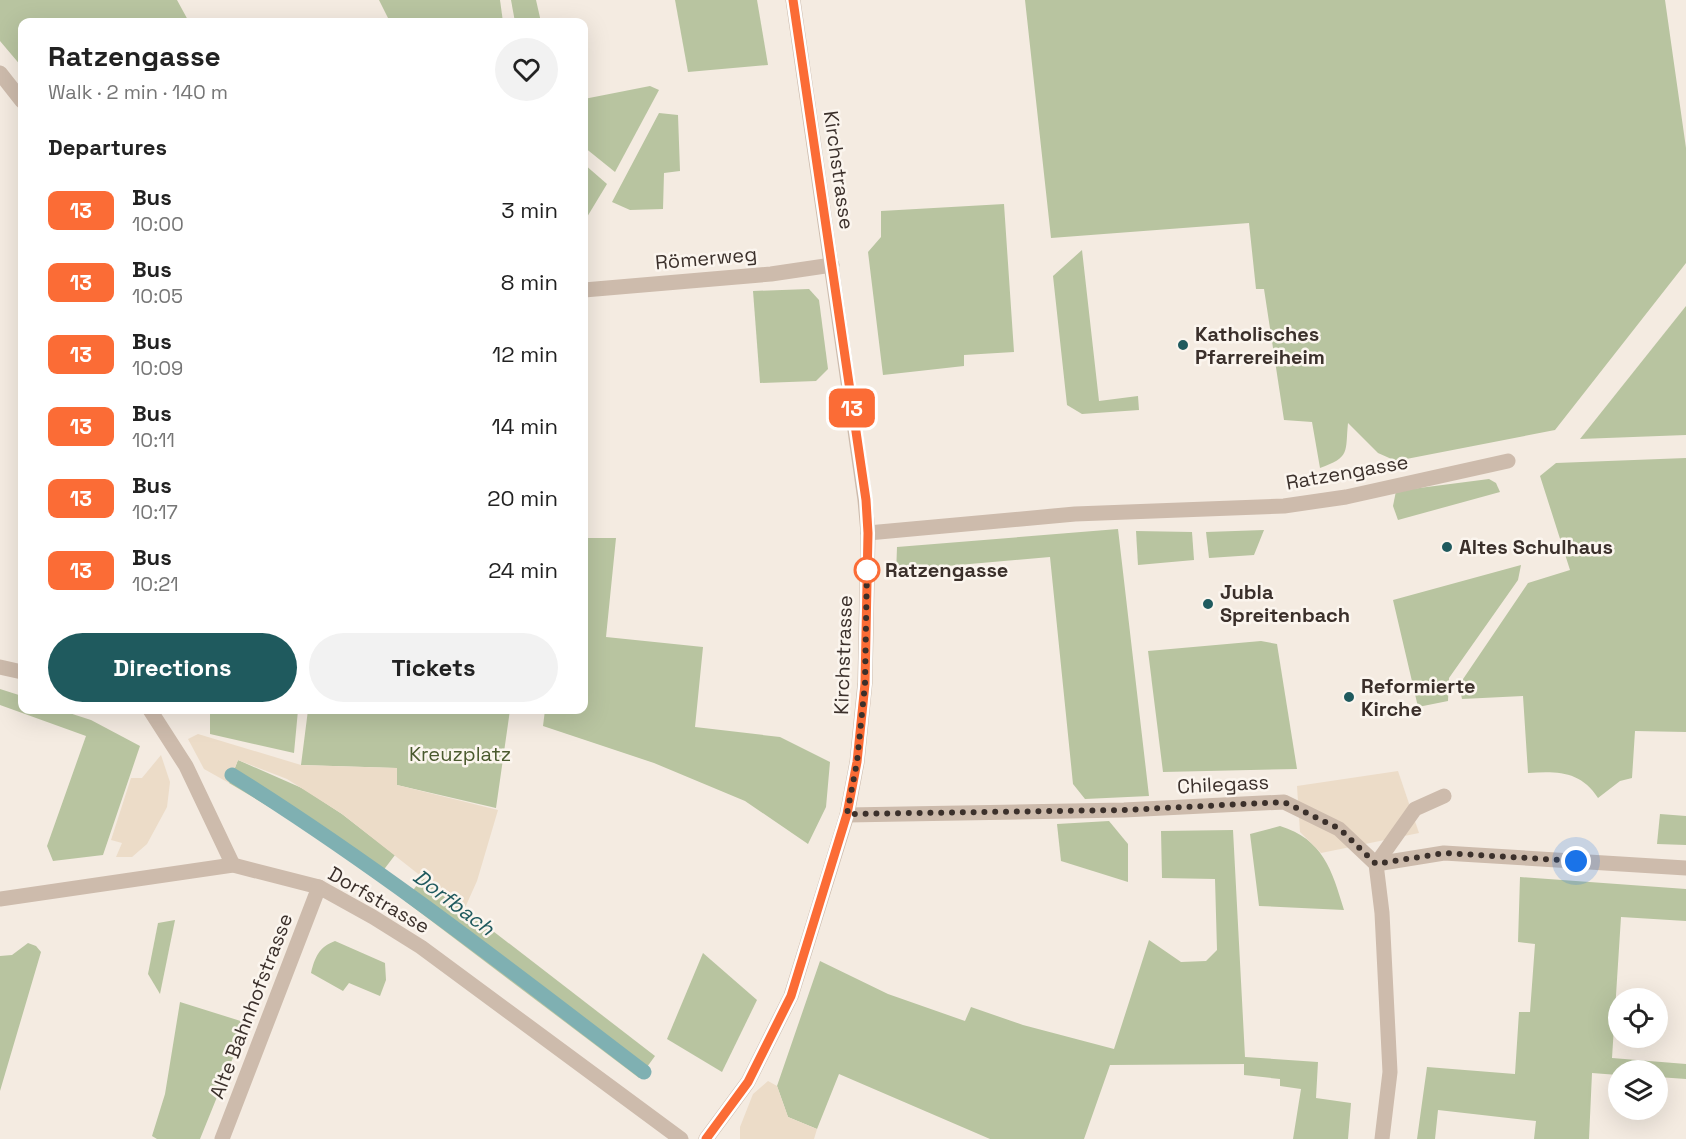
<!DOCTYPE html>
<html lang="en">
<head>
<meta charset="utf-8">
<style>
  :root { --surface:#fff; --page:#f2f2f2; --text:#222; --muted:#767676; --accent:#1f5a5e }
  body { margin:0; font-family:"Space Grotesk",sans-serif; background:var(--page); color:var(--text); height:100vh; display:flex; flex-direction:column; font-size:22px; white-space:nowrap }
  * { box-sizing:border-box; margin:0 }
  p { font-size:20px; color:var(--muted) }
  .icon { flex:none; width:33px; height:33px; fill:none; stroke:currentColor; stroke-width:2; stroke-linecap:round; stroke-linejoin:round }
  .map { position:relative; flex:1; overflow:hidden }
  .sheet { position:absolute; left:18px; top:18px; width:570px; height:696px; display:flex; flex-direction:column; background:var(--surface); border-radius:12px; box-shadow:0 6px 24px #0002 }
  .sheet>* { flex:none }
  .badge { padding:0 12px; border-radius:9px; font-size:21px; line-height:39px }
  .fabs { position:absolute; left:1608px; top:988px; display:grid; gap:12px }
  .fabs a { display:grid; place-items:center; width:60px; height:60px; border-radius:50%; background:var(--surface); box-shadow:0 6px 24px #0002; font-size:30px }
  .you { position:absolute; width:30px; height:30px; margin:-15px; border:4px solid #fff; border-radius:50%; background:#1a73e8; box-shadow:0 0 0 9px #1a73e833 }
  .map>.badge { position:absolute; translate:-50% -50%; box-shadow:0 0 0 3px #fff }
  h2 { padding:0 30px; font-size:22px; line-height:54px }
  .round { display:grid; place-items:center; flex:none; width:63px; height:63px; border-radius:32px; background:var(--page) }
  .headline { display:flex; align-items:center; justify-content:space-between; height:102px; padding:0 30px }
  h1 { font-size:28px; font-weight:600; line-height:45px }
  .primary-button { display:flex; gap:12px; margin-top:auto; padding:12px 30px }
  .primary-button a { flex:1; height:69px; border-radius:36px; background:var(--accent); color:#fff; font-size:24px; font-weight:600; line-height:69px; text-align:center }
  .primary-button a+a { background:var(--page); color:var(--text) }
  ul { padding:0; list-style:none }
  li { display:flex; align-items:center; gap:18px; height:72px; padding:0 30px }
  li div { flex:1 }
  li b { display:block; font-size:22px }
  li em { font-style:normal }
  li .badge { min-width:66px; font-weight:700; text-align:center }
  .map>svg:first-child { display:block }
  .green { fill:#b8c4a0 }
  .plaza { fill:#ecdcc8 }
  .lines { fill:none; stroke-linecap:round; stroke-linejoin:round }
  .stream { stroke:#7fb0b2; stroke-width:15 }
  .minor { stroke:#cdbbac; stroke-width:15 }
  .line-casing { stroke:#fff; stroke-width:14 }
  .line { stroke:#fb6c36; stroke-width:9 }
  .walk { stroke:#3b302b; stroke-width:6; stroke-dasharray:0 10.8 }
  .poi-dot { fill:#1f5a5e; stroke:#fbf5ee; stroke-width:2 }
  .stop-dot { fill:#fff; stroke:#fb6c36; stroke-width:3 }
  .labels { text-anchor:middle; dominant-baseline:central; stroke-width:5; stroke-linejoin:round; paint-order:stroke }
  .street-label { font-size:20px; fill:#3b302b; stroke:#fbf5ee }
  .poi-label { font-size:20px; font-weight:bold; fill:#3b302b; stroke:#fbf5ee; text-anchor:start }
  .stop-label { font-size:20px; font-weight:bold; fill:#3b302b; stroke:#fbf5ee; text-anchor:start }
  .park-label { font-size:20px; fill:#4a5a2e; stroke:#fbf5ee }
  .water-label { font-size:21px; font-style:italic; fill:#1f5a5e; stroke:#fbf5ee }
</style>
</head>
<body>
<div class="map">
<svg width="1686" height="1139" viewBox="0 0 1686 1139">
  <rect width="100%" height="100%" fill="#f4ebe1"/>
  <g class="green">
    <polygon points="0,0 177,0 189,22 22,22 22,67 0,41"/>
    <polygon points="379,0 500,0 503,22 390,22"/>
    <polygon points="511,0 536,0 541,22 515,22"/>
    <polygon points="675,0 757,0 768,65 688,72"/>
    <path d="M 1025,0 L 1665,0 L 1686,148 L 1686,263 L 1555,430 L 1396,461 L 1378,453 L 1348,423 C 1345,452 1351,457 1320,468 L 1312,422 L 1284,420 L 1264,289 L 1256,289 L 1249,223 L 1051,238 Z"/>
    <polygon points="650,86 659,90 615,172 584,147 584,99"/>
    <polygon points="659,113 678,115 680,171 664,173 663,209 630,210 612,202"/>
    <polygon points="584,164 607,184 584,222"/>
    <polygon points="1004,204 1014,352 964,355 964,366 883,375 868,252 881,237 881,211"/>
    <polygon points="1082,250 1099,401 1138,396 1139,410 1082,414 1067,405 1053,276"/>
    <polygon points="809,289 819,300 828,369 816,381 760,383 753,291"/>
    <polygon points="1686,306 1686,435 1580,439"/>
    <path d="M 1686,458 L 1686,732 L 1635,731 L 1632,778 L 1620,781 L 1598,798 C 1581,771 1557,771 1528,773 L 1523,696 L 1462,699 L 1459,685 L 1528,583 L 1570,570 L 1540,476 L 1556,463 Z"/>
    <polygon points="1489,479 1496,483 1500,492 1398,520 1393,506 1396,491"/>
    <polygon points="1118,529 1149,796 1085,799 1073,784 1050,557 936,567 920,574 896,575 897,547"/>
    <polygon points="1264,530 1254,555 1209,558 1206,532"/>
    <polygon points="1136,531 1192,532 1194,560 1138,565"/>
    <polygon points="584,538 616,538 606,637 703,647 695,727 780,737 830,762 826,807 808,844 745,801 654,763 543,726 545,710 584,710"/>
    <polygon points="1521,565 1518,580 1449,678 1448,701 1418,707 1393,600"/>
    <polygon points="1261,641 1277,644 1297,769 1163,772 1148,651"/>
    <polygon points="0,689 22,696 22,710 60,710 91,720 140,746 103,855 53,861 47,846 86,736 0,705"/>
    <polygon points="210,710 298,710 294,753 210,734"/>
    <polygon points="308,710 510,710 496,808 397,785 396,768 301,765"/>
    <polygon points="238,760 304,789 342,814 395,855 376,880 318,836 229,783"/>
    <polygon points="1660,814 1686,816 1686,845 1657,844"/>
    <polygon points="1109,821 1128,844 1128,882 1061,861 1057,824"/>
    <path d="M 1280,826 C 1323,839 1332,870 1344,910 L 1259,906 L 1250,834 Z"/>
    <polygon points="1233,830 1245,1057 1318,1062 1316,1098 1351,1103 1348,1139 1293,1139 1301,1089 1280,1086 1280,1079 1244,1075 1244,1064 1110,1065 1084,1139 990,1139 839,1074 817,1129 788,1117 777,1086 820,961 888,994 965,1021 971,1007 1023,1025 1114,1049 1149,940 1181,962 1206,961 1217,950 1215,879 1162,878 1161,831"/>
    <polygon points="423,877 655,1056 639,1078 405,901"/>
    <polygon points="1520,877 1686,889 1686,921 1621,917 1612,1058 1686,1064 1686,1079 1658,1077 1658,1071 1618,1071 1618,1075 1592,1073 1589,1139 1534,1139 1536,1121 1438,1110 1435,1139 1417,1139 1427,1067 1515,1074 1519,1012 1530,1012 1535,944 1518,942"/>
    <polygon points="175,920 160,994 148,974 158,923"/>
    <path d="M 335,941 L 385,963 L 386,980 L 380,996 L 349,983 L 343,991 L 311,973 C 315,957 319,947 335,941 Z"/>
    <polygon points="28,943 36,946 41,952 0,1091 0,956 12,955"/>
    <polygon points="703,953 757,1000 722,1072 667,1039"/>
    <polygon points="180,1002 247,1023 200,1139 157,1139 152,1136 165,1094"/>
  </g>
  <g class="plaza">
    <polygon points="198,734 301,765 397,768 397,785 498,810 477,881 464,910 342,814 287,779 238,760 229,783 204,769 188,739"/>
    <polygon points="161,755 170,782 167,807 147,844 132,857 116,857 122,843 111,840 131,778 142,778"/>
    <polygon points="1398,771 1419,833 1321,853 1300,832 1297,786"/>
    <polygon points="768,1081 777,1086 788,1117 817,1129 814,1139 740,1139 740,1127 753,1094"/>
  </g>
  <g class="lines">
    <path class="stream" d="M 232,775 C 376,865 509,969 644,1072"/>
    <g class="minor">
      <polyline points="0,73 22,101"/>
      <polyline points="584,290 771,274 832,265"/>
      <polyline points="868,533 1075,514 1284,506 1346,497 1508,461"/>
      <polyline points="0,667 22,672"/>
      <polyline points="150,710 186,766 233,865"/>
      <polyline points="847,815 1124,810 1284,802 1339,829 1376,864 1382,913 1390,1072 1382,1139"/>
      <polyline points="1376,864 1444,853 1686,868"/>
      <polyline points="1376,864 1415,809 1444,796"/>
      <polyline points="0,899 233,865 319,887 373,917 421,947 681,1139"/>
      <polyline points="222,1139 319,887"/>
      <polyline points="706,1139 748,1082 791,996 847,815 857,762 865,683 868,533 865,500 793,0"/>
    </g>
  </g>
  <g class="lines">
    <defs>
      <polyline id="line" points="706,1139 748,1082 791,996 847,814 857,762 865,684 868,533 866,500 793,0"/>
    </defs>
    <use href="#line" class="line-casing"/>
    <use href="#line" class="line"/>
    <polyline class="walk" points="867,570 867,567 865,684 857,762 847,814 1124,810 1284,802 1340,829 1376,864 1444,853 1576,861"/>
  </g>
  <g class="poi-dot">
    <circle cx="1183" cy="345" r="6"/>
    <circle cx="1447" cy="547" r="6"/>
    <circle cx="1208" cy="604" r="6"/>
    <circle cx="1349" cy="697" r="6"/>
  </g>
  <circle class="stop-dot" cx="867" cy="570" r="12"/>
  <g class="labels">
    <g class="street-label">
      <text transform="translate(839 170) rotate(82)">Kirchstrasse</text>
      <text transform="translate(706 258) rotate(-5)">Römerweg</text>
      <text transform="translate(1347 472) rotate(-10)">Ratzengasse</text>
      <text transform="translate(843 655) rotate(-88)">Kirchstrasse</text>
      <text transform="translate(1223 784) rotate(-3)">Chilegass</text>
      <text transform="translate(379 900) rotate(30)">Dorfstrasse</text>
      <text transform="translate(251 1006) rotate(-69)">Alte Bahnhofstrasse</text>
    </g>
    <g class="poi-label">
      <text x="1195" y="334">Katholisches<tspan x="1195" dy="23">Pfarrereiheim</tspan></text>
      <text x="1459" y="547">Altes Schulhaus</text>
      <text x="1220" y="592">Jubla<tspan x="1220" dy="23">Spreitenbach</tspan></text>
      <text x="1361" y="686">Reformierte<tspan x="1361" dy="23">Kirche</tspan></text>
    </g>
    <g class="stop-label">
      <text x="885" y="570">Ratzengasse</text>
    </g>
    <g class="park-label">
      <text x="460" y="754">Kreuzplatz</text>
    </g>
    <g class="water-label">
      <text transform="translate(454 902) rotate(37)">Dorfbach</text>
    </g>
  </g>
</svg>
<div class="fabs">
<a><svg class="icon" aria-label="locate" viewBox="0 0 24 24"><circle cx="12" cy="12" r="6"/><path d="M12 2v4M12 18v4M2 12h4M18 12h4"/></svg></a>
<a><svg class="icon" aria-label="layers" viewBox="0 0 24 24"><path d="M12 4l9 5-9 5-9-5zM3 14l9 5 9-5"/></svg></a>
</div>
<div class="you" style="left:1576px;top:861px"></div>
<b class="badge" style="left:852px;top:408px;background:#fb6c36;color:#fff">13</b>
<section class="sheet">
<div class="headline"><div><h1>Ratzengasse</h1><p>Walk · 2 min · 140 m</p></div><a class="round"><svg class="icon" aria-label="heart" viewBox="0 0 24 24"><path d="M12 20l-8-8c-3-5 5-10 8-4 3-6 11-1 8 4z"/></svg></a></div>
<h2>Departures</h2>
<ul>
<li><span class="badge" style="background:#fb6c36;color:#fff">13</span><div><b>Bus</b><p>10:00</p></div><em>3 min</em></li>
<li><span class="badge" style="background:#fb6c36;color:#fff">13</span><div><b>Bus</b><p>10:05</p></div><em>8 min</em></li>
<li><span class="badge" style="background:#fb6c36;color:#fff">13</span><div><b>Bus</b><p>10:09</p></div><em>12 min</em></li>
<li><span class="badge" style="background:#fb6c36;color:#fff">13</span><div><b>Bus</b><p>10:11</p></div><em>14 min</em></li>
<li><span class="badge" style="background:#fb6c36;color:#fff">13</span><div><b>Bus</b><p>10:17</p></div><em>20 min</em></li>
<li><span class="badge" style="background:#fb6c36;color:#fff">13</span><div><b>Bus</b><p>10:21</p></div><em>24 min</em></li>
</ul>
<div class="primary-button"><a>Directions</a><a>Tickets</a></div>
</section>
</div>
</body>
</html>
